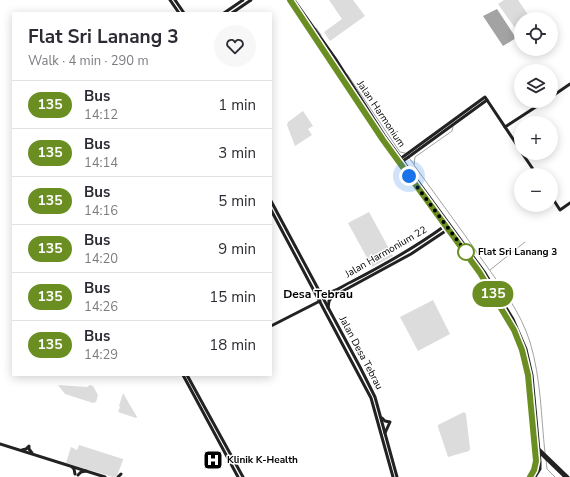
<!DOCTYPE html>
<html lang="en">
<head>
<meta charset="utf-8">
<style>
  :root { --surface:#fff; --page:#f7f7f7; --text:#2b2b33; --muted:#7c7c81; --line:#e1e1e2 }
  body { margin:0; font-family:"Nunito Sans",sans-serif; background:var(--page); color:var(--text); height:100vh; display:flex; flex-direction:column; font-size:15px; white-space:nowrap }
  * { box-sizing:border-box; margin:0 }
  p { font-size:13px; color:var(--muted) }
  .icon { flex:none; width:22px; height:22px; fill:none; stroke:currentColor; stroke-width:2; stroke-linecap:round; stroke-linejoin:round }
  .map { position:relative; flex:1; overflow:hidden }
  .details { position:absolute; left:12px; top:12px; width:260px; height:364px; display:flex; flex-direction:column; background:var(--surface); border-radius:0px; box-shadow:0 2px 10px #0003 }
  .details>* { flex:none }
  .badge { padding:0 8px; border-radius:13px; font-size:14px; line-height:26px }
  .controls { position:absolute; left:514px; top:12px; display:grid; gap:8px }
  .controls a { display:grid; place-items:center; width:44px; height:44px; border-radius:50%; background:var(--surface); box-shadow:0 2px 10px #0003; font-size:20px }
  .you { position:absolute; width:20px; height:20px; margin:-10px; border:3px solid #fff; border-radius:50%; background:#1a73e8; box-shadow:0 0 0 6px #1a73e833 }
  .map>.badge { position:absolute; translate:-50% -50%; box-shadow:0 0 0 2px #fff }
  .round { display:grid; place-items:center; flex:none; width:42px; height:42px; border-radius:21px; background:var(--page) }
  .overview { display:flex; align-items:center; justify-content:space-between; height:68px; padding:0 16px }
  h1 { font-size:19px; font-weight:700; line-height:30px }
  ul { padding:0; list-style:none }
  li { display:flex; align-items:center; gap:12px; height:48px; padding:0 16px; border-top:1px solid var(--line) }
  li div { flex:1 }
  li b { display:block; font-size:15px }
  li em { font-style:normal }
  li .badge { min-width:44px; font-weight:700; text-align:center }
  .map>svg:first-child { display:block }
  .green { fill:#dcdcdc }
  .water { fill:#a3a3a3 }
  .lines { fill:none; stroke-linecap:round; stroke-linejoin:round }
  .stream { stroke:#a3a3a3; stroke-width:1 }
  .secondary { stroke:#222; stroke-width:3 }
  .line-casing { stroke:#fff; stroke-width:9 }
  .line { stroke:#6b8e23; stroke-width:6 }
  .walk { stroke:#000; stroke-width:4; stroke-dasharray:0 7.2 }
  .stop-dot { fill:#fff; stroke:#6b8e23; stroke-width:2 }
  .labels { text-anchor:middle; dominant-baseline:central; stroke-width:3; stroke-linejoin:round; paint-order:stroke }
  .street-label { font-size:10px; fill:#000; stroke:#fff }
  .stop-label { font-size:10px; font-weight:bold; fill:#000; stroke:#fff; text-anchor:start }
  .poi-label { font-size:10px; font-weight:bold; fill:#000; stroke:#fff; text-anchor:start }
  .quarter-label { font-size:12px; font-weight:bold; fill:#000; stroke:#fff }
</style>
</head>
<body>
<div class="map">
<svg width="570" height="477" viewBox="0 0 570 477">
  <rect width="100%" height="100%" fill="#fff"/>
  <g class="green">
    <polygon points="329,0 353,0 365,16 330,41 324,32 342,19"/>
    <polygon points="504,0 518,0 531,19 521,19 521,34 520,35 498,4"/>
    <polygon points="303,111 313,126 308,129 312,135 295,146 287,125 288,122"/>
    <polygon points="369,212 393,256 372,267 348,223"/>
    <polygon points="433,300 450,334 418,351 400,317"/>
    <polygon points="58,385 87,387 90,385 93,386 98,395 96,402 93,403 65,394"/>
    <polygon points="123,393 137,417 136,418 118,412 120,407 119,406"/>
    <polygon points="464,412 466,414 470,449 469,451 448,457 438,427 438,425"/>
    <polygon points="79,445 123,459 123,460 117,476 113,477 66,463 71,447 77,450"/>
  </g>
  <polygon class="water" points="497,9 516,38 503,46 483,16"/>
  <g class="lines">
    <g class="stream">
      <polyline points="316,28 321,35"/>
      <polyline points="347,74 400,152 405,153"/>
      <path d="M 453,127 L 452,131 L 415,157 L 414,165 C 437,197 461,229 483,261 C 501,286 521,313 530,342 C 541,378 541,416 545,453"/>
      <polyline points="409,158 414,164"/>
      <polyline points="490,270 525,242"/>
      <polyline points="546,460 547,469 555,477"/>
    </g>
    <g class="secondary">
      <polyline points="170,0 179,13"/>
      <polyline points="175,0 184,13"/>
      <polyline points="290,0 383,140 481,273 514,330 522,350 528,375 536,461 534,470 530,477"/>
      <polyline points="294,0 335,58 386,138 485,273 513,319 526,349 532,375 540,462 540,469 535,477"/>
      <polyline points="224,13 243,0"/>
      <polyline points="232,13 251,0"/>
      <polyline points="551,97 570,84"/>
      <polyline points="505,127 545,101"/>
      <polyline points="522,153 537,175"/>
      <polyline points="400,159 485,97 521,151"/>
      <polyline points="403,161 487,100"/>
      <polyline points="551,196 560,210 570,203"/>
      <polyline points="271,201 360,367 375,397 397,477"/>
      <polyline points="271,210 371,398 393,477"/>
      <path d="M 319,290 L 323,293 C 333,294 342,286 351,282 C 384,265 416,247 446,225"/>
      <polyline points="332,297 411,254 450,228"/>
      <polyline points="328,308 329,301 332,297"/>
      <polyline points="271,326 320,301"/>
      <polyline points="183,375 238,477"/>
      <polyline points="187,375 243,477"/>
      <polyline points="382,418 385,421 390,422 385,433"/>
      <polyline points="0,444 105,477"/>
      <polyline points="538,448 568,477"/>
      <polyline points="22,450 26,449 29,446 29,449 32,453"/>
      <polyline points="539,452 565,477"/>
      <polyline points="72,467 74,469 75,474"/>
      <polyline points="78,475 81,472 86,471"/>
      <polyline points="118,477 121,474"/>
    </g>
  </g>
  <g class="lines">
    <defs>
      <polyline id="line" points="290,0 383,140 480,273 514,330 522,350 528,375 536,461 534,470 530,477"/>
    </defs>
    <use href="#line" class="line-casing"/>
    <use href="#line" class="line"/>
    <polyline class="walk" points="409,176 466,252"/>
  </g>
  <defs>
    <symbol id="hospital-square" viewBox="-11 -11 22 22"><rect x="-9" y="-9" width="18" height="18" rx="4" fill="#000" stroke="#fff"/><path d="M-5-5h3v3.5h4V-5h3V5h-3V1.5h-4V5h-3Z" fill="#fff"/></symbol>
  </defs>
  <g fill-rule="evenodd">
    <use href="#hospital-square" x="202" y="449" width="22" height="22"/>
  </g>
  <circle class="stop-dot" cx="466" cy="252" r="8"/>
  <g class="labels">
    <g class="street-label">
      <text transform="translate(381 114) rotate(56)">Jalan Harmonium</text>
      <text transform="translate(386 252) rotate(-30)">Jalan Harmonium 22</text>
      <text transform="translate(361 353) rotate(62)">Jalan Desa Tebrau</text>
    </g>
    <g class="stop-label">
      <text x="478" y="252">Flat Sri Lanang 3</text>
    </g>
    <g class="poi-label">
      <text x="227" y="460">Klinik K-Health</text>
    </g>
    <g class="quarter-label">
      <text x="318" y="294">Desa Tebrau</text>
    </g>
  </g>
</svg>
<div class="controls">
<a><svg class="icon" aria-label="locate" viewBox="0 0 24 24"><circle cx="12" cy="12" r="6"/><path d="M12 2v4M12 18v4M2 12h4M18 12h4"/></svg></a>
<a><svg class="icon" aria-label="layers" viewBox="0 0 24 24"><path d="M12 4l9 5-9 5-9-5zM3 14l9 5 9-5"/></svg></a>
<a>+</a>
<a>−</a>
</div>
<div class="you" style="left:409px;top:176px"></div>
<b class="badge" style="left:493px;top:294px;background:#6b8e23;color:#fff">135</b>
<section class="details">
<div class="overview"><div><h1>Flat Sri Lanang 3</h1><p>Walk · 4 min · 290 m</p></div><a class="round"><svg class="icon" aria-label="heart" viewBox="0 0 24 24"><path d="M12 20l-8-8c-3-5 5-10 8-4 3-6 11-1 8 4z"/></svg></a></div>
<ul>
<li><span class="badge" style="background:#6b8e23;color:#fff">135</span><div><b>Bus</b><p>14:12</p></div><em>1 min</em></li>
<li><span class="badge" style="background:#6b8e23;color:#fff">135</span><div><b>Bus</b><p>14:14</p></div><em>3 min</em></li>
<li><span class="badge" style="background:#6b8e23;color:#fff">135</span><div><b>Bus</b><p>14:16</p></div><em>5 min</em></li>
<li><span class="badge" style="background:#6b8e23;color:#fff">135</span><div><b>Bus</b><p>14:20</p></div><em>9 min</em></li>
<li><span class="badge" style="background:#6b8e23;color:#fff">135</span><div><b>Bus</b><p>14:26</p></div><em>15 min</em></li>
<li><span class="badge" style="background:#6b8e23;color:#fff">135</span><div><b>Bus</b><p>14:29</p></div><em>18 min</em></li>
</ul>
</section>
</div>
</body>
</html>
